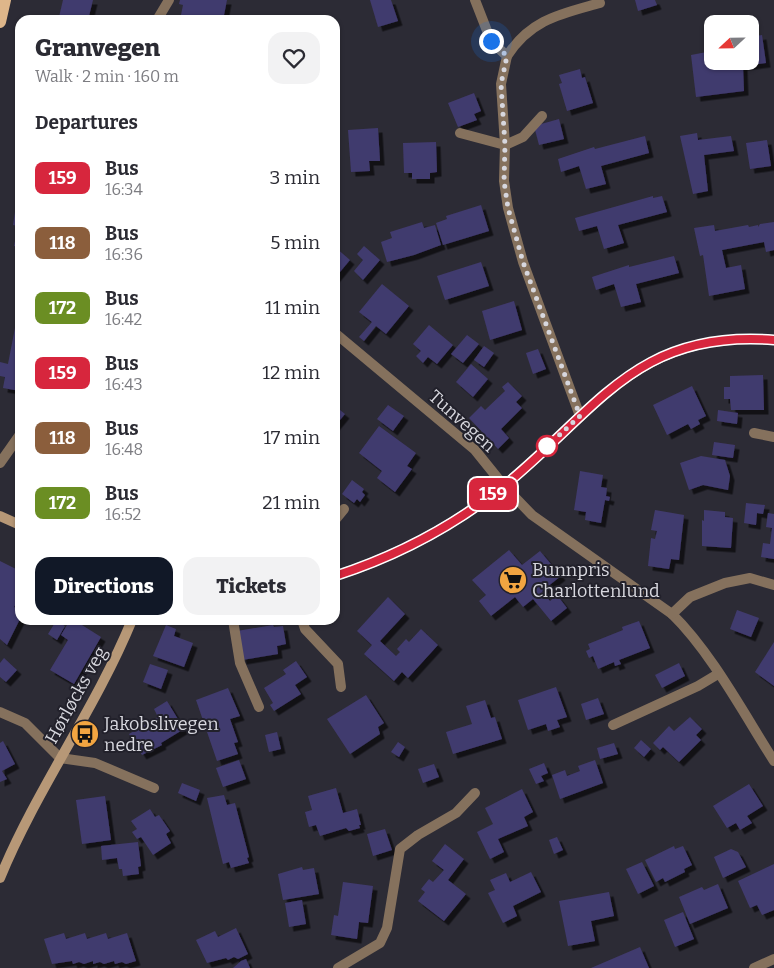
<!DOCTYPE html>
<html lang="en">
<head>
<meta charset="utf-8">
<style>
  :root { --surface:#fff; --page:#f2f2f3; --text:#2b2b33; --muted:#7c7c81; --accent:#111827 }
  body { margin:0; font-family:Bitter,serif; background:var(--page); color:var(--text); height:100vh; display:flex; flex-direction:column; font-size:19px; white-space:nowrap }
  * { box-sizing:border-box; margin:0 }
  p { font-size:16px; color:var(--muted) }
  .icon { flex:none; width:28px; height:28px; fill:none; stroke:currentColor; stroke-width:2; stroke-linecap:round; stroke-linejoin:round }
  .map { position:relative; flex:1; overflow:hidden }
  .details { position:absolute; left:15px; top:15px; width:325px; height:610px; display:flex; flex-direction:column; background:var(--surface); border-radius:15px; box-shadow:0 1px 4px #0004 }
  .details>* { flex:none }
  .badge { padding:0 10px; border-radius:8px; font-size:18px; line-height:32px }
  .needle { width:32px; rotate:248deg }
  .fabs { position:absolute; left:704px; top:15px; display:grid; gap:10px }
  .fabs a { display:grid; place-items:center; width:55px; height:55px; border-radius:10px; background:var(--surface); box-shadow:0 1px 4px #0004; font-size:25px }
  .you { position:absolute; width:25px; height:25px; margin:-12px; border:4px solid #fff; border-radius:50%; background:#1a73e8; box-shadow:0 0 0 8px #1a73e833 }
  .map>.badge { position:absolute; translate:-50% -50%; box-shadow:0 0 0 2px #fff }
  h2 { padding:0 20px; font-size:19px; line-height:45px }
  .round { display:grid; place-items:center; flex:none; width:52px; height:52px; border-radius:15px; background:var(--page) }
  .summary { display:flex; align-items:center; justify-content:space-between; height:85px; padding:0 20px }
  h1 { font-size:24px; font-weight:800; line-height:38px }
  .action { display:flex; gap:10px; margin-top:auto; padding:10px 20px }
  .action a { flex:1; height:58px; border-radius:15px; background:var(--accent); color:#fff; font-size:20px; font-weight:800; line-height:58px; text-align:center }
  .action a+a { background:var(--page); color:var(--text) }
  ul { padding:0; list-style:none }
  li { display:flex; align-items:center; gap:15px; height:65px; padding:0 20px }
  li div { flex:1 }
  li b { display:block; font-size:19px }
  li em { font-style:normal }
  li .badge { min-width:55px; font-weight:700; text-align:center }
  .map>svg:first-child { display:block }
  .building { fill:#413a6e; filter:url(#shadow) }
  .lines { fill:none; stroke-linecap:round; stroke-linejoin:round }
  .lane { stroke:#85715d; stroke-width:10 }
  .street { stroke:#85715d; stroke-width:10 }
  .secondary { stroke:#b79877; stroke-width:10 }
  .primary { stroke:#deb68a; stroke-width:12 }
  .line-casing { stroke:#fff; stroke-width:11 }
  .line { stroke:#d7263d; stroke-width:8 }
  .walk { stroke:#d7d7de; stroke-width:5; stroke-dasharray:0 9 }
  .stop-dot { fill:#fff; stroke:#d7263d; stroke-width:2.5 }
  .labels { text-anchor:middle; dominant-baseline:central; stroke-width:4; stroke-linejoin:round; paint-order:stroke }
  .street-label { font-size:18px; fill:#d7d7de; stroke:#22212b }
  .poi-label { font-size:18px; fill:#d7d7de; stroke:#22212b; text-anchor:start }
</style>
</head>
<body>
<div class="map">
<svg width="774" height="968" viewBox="0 0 774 968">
  <defs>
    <filter id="shadow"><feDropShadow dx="4.5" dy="4.5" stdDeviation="0" flood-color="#0009"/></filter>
  </defs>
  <rect width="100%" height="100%" fill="#2c2b35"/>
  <g class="building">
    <polygon points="63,0 93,0 88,20 59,17"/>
    <polygon points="180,0 227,0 223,20 180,20 183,5 179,4"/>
    <polygon points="370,0 391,0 398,21 378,27"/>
    <polygon points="635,0 655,0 657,5 638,11"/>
    <polygon points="762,35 766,63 743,66 744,91 696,97 691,55 712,51 714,64 750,61 750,37"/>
    <polygon points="580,69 582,78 585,77 593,103 567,111 559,84 562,83 559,75"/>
    <polygon points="474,93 481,111 474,114 477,120 458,127 448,103"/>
    <polygon points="559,119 564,139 539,145 534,126"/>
    <polygon points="378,128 380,161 369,161 370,171 351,172 348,130"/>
    <polygon points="697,133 698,140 731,136 734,151 704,155 708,191 693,194 680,136"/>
    <polygon points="645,136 649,153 601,166 606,184 586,189 579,166 561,172 558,159 594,147 595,149"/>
    <polygon points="767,140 771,166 750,169 746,143"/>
    <polygon points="436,142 437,172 430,173 430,179 412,179 412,173 404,173 403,143"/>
    <polygon points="653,196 653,198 662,196 667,212 618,225 624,243 604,249 597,226 579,231 575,218"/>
    <polygon points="481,205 489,231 443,245 436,223 447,219 446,216"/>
    <polygon points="15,212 20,213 20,247 14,246 18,226 13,225"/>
    <polygon points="422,222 424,228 435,225 441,245 414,255 387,262 381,242 392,238 390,232"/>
    <polygon points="774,222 774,250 766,252 764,242 722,250 726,268 741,265 745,289 709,296 703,255 700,256 694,228 714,225 715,231 748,225 749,227 758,225 758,227 760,224"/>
    <polygon points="364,246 380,260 363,280 354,271 363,260 357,254"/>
    <polygon points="335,247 350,260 335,278"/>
    <polygon points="674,256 679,273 636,284 641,302 621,307 614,284 596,290 592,277 629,265 629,267"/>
    <polygon points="481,262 489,286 445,300 437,276"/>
    <polygon points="382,284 409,306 386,334 376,326 364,341 359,337 372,322 359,312"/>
    <polygon points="514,301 522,330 490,340 482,311"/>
    <polygon points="19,307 20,307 20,391 3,388 5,377 0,376 0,362 8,364"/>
    <polygon points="429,325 453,345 437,364 428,357 423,363 416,356 421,351 413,344"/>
    <polygon points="467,335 479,344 463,363 451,354"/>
    <polygon points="484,346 494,353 484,367 474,360"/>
    <polygon points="538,349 546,369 533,374 526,353"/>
    <polygon points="471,364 488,379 473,397 456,382"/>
    <polygon points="763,375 764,410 731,410 730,399 724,399 724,387 730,387 730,376"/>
    <polygon points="508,382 522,396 516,402 522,408 501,429 509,438 498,449 469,418 481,406 485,410 505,391 502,387"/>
    <polygon points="692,386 706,416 698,420 700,424 691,429 688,424 667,435 653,405"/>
    <polygon points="388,405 404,416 393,431 377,419"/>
    <polygon points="335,406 345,414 335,426"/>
    <polygon points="718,410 738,413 737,424 717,421"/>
    <polygon points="379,426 416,453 407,466 412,469 395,492 377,478 382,471 359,453"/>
    <polygon points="714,442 735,445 733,458 712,455"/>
    <polygon points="701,456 725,460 730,476 728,490 703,485 689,490 680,463"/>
    <polygon points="580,471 603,475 601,487 607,488 606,496 610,497 609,501 605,500 601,523 585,520 586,512 574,510"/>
    <polygon points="352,480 364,489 362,492 365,495 360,502 357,499 354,503 342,494"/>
    <polygon points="746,503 765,505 763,514 757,513 756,525 744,523"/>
    <polygon points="655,510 684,515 679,560 671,559 669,569 648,566 651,538 655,539 657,531 651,530"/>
    <polygon points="704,510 725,512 725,517 733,518 731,548 702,546 702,520 704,521"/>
    <polygon points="768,513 774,514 774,559 761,557 763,543 770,544 772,528 766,527"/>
    <polygon points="509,550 522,565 540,551 561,576 542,591 550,601 557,595 567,608 551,621 533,599 523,607 515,597 491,616 479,601 486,595 472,580"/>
    <polygon points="0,561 20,571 20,603 17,602 14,607 20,610 20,619 7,645 0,639"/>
    <polygon points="388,597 405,614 380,641 396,656 400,652 397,649 406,639 409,642 421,629 438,645 408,678 402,672 394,681 364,654 372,645 357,631"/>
    <polygon points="737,610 759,618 751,637 730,629"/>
    <polygon points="70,620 74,620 101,637 74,684 50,670 68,640 61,635"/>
    <polygon points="56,621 65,626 57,640 48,634"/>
    <polygon points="639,621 650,648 619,660 621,664 615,666 614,662 598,669 593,656 589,658 586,651 590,649 588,644 623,630 622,627"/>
    <polygon points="166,625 176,629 174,636 193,643 184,667 153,656"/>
    <polygon points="273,625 274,627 283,626 286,644 277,646 278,654 242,660 237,631"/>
    <polygon points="774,642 774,686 755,672"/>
    <polygon points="4,658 17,670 6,682 0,677 0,663"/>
    <polygon points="296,661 307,677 295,685 301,694 274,711 270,705 273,703 264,688 286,674 283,670"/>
    <polygon points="679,663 685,676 662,688 655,675"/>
    <polygon points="150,664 168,670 161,689 143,682"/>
    <polygon points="556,687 567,717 557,720 560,727 548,731 546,724 528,730 518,700"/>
    <polygon points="228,688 240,716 230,719 238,742 234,743 238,754 217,761 196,700"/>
    <polygon points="366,695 384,723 378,727 380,734 350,754 327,719"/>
    <polygon points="598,698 604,714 586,720 581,704"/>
    <polygon points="485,700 491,718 495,717 502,739 453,754 446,732 472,724 466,706"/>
    <polygon points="167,701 184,729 161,743 162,745 142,755 129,734 158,717 154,709"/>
    <polygon points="690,717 702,729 696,735 701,740 679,762 663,747 660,750 653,743 669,726 674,731"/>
    <polygon points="277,732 281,749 269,752 265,735"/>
    <polygon points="641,740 651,749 644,757 634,748"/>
    <polygon points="3,741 15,764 2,771 7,779 0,782 0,743"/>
    <polygon points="398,742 405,747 399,757 391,752"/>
    <polygon points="614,743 618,754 600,759 597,748"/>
    <polygon points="239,760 246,779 223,787 216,768"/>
    <polygon points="595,760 603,783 560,799 552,775 565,770 567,776 580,771 578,766"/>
    <polygon points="544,763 548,773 541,776 544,781 536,784 529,769"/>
    <polygon points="434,764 439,777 423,783 418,769"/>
    <polygon points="182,783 200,790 196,801 178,793"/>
    <polygon points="749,784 763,806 747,816 752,823 740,830 736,823 727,828 713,806"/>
    <polygon points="336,788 343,813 357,809 361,825 359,825 360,828 349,831 346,828 320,836 316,825 309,827 305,812 312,810 308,796"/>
    <polygon points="522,789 533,812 524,817 528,826 498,839 504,852 490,859 477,832 493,824 485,808"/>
    <polygon points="224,795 227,805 235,803 249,857 247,858 249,863 231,868 229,862 223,864 207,798"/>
    <polygon points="105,796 111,840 82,844 76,800"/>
    <polygon points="150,809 155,817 159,815 170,831 166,834 171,843 153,855 141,837 137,839 132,832 137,829 131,821"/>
    <polygon points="385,829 392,850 373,856 367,834"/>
    <polygon points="557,837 563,850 554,854 549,840"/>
    <polygon points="138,842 141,866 138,867 139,874 123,876 122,869 119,869 117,858 102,860 101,846"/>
    <polygon points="445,844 464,859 448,880 466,894 444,921 418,901 425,892 421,889 429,879 433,882 444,870 432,861"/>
    <polygon points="674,846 675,849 683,846 692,865 684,869 685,872 665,882 663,878 656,882 645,860"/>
    <polygon points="731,849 738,852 746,867 723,878 714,857"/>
    <polygon points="642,862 654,886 638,894 626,869"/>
    <polygon points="774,864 774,910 762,915 757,905 750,908 738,881"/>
    <polygon points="302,867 303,870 314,868 319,894 283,900 278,874"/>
    <polygon points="531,872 541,892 513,906 517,916 503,923 488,893 495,890 490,880 506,873 510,882"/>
    <polygon points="343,882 373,886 368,923 359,922 357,939 331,935 334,915 338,916"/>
    <polygon points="718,884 728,908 690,924 679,897 702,887 704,890"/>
    <polygon points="609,892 614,916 591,921 595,941 568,946 559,901"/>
    <polygon points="302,900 306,924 289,927 285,903"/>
    <polygon points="683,912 694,939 675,947 664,920"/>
    <polygon points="236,928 248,954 238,959 234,957 228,960 226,958 207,963 196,940 215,931 218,937"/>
    <polygon points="64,933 66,939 85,933 87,939 106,933 108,939 127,933 136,961 126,964 122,962 115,964 114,961 104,964 100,962 93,964 93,961 84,964 79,962 73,964 72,961 52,964 44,939"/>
    <polygon points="640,947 649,968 591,968"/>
    <polygon points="246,959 250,968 233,968 241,961"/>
  </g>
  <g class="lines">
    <g class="lane">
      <polyline points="460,133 505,145 523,137 542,116"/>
      <polyline points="754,433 774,437"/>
      <polyline points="0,463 19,436"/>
      <polyline points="335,520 344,509"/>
      <polyline points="233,620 240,663 259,707"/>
      <polyline points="302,620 305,629 338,664 341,687"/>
      <polyline points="60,758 95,763 154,788"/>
    </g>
    <g class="street">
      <polyline points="475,0 491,41 507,56 501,84 505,145 504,181 508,208 523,262 580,416"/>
      <polyline points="157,20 169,0"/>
      <path d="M 507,56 C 531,19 561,14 600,3"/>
      <path d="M 335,333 L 475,450 L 504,486 L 532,515 L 672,614 C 711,652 744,714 774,761"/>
      <polyline points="672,614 690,597 725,583 750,578 774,585"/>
      <polyline points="0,712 25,723 60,758"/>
      <polyline points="613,725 698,686 718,674"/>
      <polyline points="338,968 380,943 387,928 400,849 418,835 456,813 475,793"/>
      <polyline points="754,968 774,959"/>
    </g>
    <g class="secondary">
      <polyline points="0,516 20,525"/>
      <path d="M 335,576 C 397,556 454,526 505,485 C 597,410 638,329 774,340"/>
      <path d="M 0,878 C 37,788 95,710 132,620"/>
    </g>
    <polyline class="primary" points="0,22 5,0"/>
  </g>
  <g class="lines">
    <defs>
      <path id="line" d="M 335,576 C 397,556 454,526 505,485 C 598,409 637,329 774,340"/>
    </defs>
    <use href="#line" class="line-casing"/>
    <use href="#line" class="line"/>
    <polyline class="walk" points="491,41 507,56 501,84 505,145 504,181 508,208 523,262 580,416 541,452 547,446"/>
  </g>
  <defs>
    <symbol id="supermarket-disc" viewBox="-11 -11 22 22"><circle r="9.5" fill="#f2a541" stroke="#22212b"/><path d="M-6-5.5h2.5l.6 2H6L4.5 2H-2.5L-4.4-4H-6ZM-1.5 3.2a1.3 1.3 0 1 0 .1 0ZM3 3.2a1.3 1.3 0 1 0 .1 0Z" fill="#111"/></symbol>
    <symbol id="bus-disc" viewBox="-11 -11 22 22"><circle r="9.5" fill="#f2a541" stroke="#22212b"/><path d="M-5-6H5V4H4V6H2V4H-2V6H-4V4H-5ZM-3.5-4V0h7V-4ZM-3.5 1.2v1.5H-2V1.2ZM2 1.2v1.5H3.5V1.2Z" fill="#111"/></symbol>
  </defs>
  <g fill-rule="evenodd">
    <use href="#supermarket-disc" x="497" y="564" width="32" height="32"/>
    <use href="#bus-disc" x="69" y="718" width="32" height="32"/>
  </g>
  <circle class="stop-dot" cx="547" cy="446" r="10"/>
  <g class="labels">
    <g class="street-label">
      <text transform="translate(462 421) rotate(42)">Tunvegen</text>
      <text transform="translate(76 695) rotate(-61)">Hørløcks veg</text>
    </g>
    <g class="poi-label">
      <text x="532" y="570">Bunnpris<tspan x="532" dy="21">Charlottenlund</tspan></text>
      <text x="104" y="724">Jakobslivegen<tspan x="104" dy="21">nedre</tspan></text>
    </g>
  </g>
</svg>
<div class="fabs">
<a><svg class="needle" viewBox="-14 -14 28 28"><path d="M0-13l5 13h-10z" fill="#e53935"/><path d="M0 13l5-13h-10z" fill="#7c7c81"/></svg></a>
</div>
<div class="you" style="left:491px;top:41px"></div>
<b class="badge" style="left:493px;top:494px;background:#d7263d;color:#fff">159</b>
<section class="details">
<div class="summary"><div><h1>Granvegen</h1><p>Walk · 2 min · 160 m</p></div><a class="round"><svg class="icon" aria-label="heart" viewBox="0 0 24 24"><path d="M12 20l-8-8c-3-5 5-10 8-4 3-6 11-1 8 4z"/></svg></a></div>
<h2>Departures</h2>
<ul>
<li><span class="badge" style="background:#d7263d;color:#fff">159</span><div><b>Bus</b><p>16:34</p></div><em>3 min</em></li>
<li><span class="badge" style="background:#8b5e3c;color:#fff">118</span><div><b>Bus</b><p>16:36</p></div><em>5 min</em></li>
<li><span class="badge" style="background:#6b8e23;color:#fff">172</span><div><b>Bus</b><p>16:42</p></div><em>11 min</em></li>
<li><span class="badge" style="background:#d7263d;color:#fff">159</span><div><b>Bus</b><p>16:43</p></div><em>12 min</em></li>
<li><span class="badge" style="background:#8b5e3c;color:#fff">118</span><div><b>Bus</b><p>16:48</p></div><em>17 min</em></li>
<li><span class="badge" style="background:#6b8e23;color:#fff">172</span><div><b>Bus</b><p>16:52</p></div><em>21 min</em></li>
</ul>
<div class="action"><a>Directions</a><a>Tickets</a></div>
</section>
</div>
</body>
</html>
